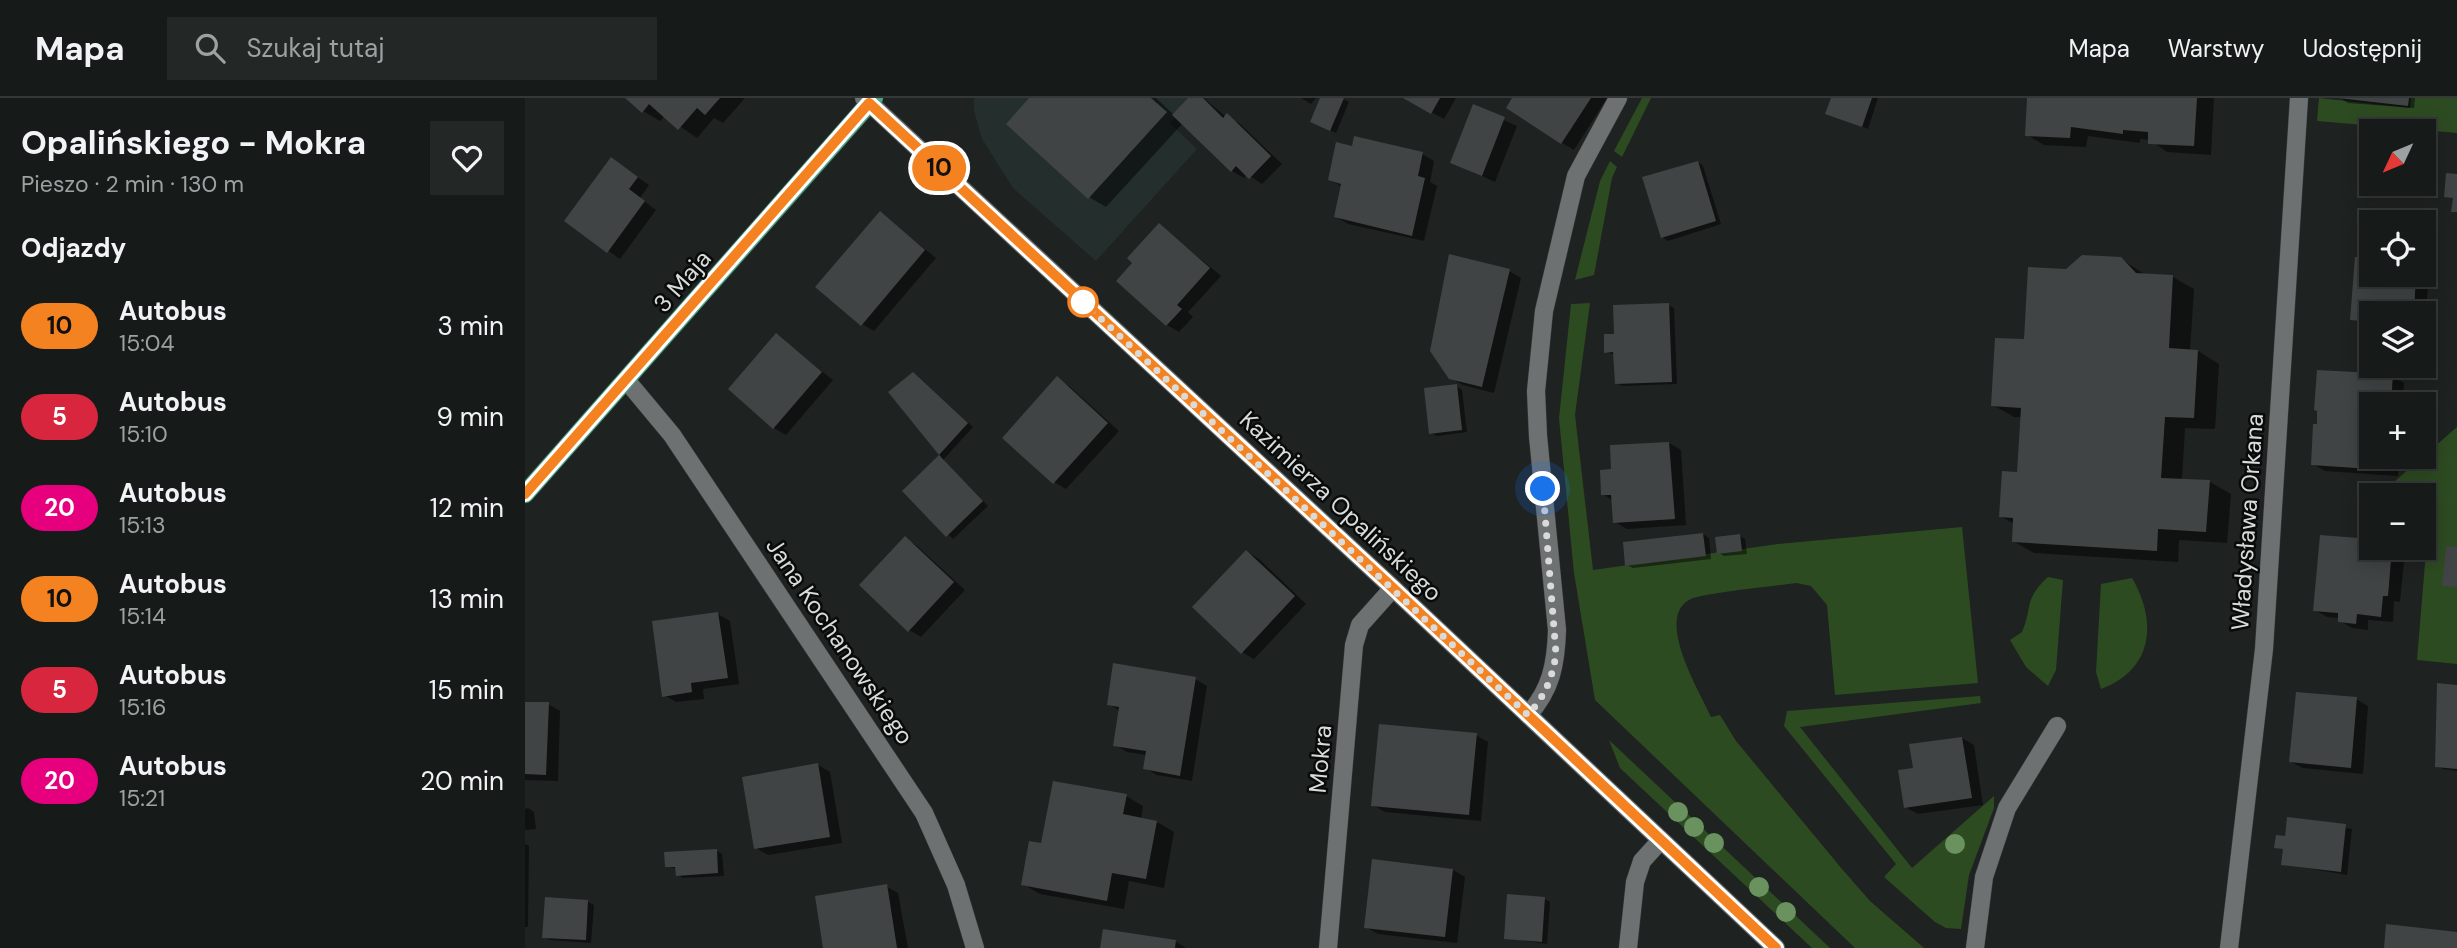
<!DOCTYPE html>
<html lang="pl">
<head>
<meta charset="utf-8">
<style>
  :root { --surface:#161a19; --page:#232726; --text:#f1f3f6; --muted:#9ea1a2; --line:#353838 }
  body { margin:0; font-family:"DM Sans",sans-serif; background:var(--page); color:var(--text); height:100vh; display:flex; flex-direction:column; font-size:26px; white-space:nowrap }
  * { box-sizing:border-box; margin:0 }
  p { font-size:23px; color:var(--muted) }
  .icon { flex:none; width:38px; height:38px; fill:none; stroke:currentColor; stroke-width:2; stroke-linecap:round; stroke-linejoin:round }
  .map { position:relative; flex:1; overflow:hidden }
  .sheet { display:flex; flex-direction:column; background:var(--surface); width:525px }
  .sheet>* { flex:none }
  .badge { padding:0 14px; border-radius:23px; font-size:24px; line-height:46px }
  .needle { width:46px; rotate:226deg }
  .fabs { position:absolute; left:1834px; top:21px; display:grid; gap:14px }
  .fabs a { display:grid; place-items:center; width:77px; height:77px; border-radius:0px; background:var(--surface); box-shadow:0 4px 18px #0003,0 0 0 2px var(--line); font-size:35px }
  .you { position:absolute; width:35px; height:35px; margin:-18px; border:5px solid #fff; border-radius:50%; background:#1a73e8; box-shadow:0 0 0 10px #1a73e833 }
  .map>.badge { position:absolute; translate:-50% -50%; box-shadow:0 0 0 4px #fff }
  h2 { padding:0 21px; font-size:26px; line-height:63px }
  .round { display:grid; place-items:center; flex:none; width:74px; height:74px; border-radius:0px; background:var(--page) }
  .head { display:flex; align-items:center; justify-content:space-between; height:119px; padding:0 21px }
  h1 { font-size:33px; font-weight:700; line-height:52px }
  ul { padding:0; list-style:none }
  li { display:flex; align-items:center; gap:21px; height:91px; padding:0 21px }
  li div { flex:1 }
  li b { display:block; font-size:26px }
  li em { font-style:normal }
  li .badge { min-width:77px; font-weight:700; text-align:center }
  header { display:flex; align-items:center; gap:42px; box-sizing:border-box; height:98px; padding:0 35px; background:var(--surface); border-bottom:2px solid var(--line) }
  header strong { font-size:33px }
  nav { display:flex; gap:38px; margin-inline-start:auto; font-size:24px }
  .search { width:490px; height:63px; background:var(--page); display:flex; align-items:center; gap:18px; box-sizing:border-box; padding:0 24px; border-radius:0px; color:var(--muted); font-size:26px }
  main { display:flex; flex:1; min-height:0 }
  .map>svg:first-child { display:block }
  .built { fill:#232e2d }
  .green { fill:#2d4b21 }
  .shadow { fill:#0007 }
  .building { fill:#404445 }
  .lines { fill:none; stroke-linecap:round; stroke-linejoin:round }
  .minor-casing { stroke:#3a3d3d; stroke-width:19 }
  .major-casing { stroke:#3a3d3d; stroke-width:19 }
  .minor { stroke:#6d7171; stroke-width:18 }
  .major { stroke:#48a787; stroke-width:18 }
  .tree { fill:#6a925e }
  .line-casing { stroke:#fff; stroke-width:16 }
  .line { stroke:#f58220; stroke-width:10 }
  .walk { stroke:#d8dbda; stroke-width:7; stroke-dasharray:0 12.6 }
  .stop-dot { fill:#fff; stroke:#f58220; stroke-width:3.5 }
  .labels { text-anchor:middle; dominant-baseline:central; stroke-width:5; stroke-linejoin:round; paint-order:stroke }
  .street-label { font-size:24px; fill:#d8dbda; stroke:#090b0b }
</style>
</head>
<body>
<header>
<strong>Mapa</strong>
<div class="search"><svg class="icon" aria-label="search" viewBox="0 0 24 24"><circle cx="10" cy="10" r="6"/><path d="M15 15l6 6"/></svg>Szukaj tutaj</div>
<nav><a>Mapa</a><a>Warstwy</a><a>Udostępnij</a></nav>
</header>
<main>
<section class="sheet">
<div class="head"><div><h1>Opalińskiego - Mokra</h1><p>Pieszo · 2 min · 130 m</p></div><a class="round"><svg class="icon" aria-label="heart" viewBox="0 0 24 24"><path d="M12 20l-8-8c-3-5 5-10 8-4 3-6 11-1 8 4z"/></svg></a></div>
<h2>Odjazdy</h2>
<ul>
<li><span class="badge" style="background:#f58220;color:#111">10</span><div><b>Autobus</b><p>15:04</p></div><em>3 min</em></li>
<li><span class="badge" style="background:#d7263d;color:#fff">5</span><div><b>Autobus</b><p>15:10</p></div><em>9 min</em></li>
<li><span class="badge" style="background:#e6007e;color:#fff">20</span><div><b>Autobus</b><p>15:13</p></div><em>12 min</em></li>
<li><span class="badge" style="background:#f58220;color:#111">10</span><div><b>Autobus</b><p>15:14</p></div><em>13 min</em></li>
<li><span class="badge" style="background:#d7263d;color:#fff">5</span><div><b>Autobus</b><p>15:16</p></div><em>15 min</em></li>
<li><span class="badge" style="background:#e6007e;color:#fff">20</span><div><b>Autobus</b><p>15:21</p></div><em>20 min</em></li>
</ul>
</section>
<div class="map">
<svg width="1932" height="850" viewBox="0 0 1932 850">
  <rect width="100%" height="100%" fill="#1e2221"/>
  <polygon class="built" points="449,0 670,0 645,25 672,51 571,163 488,90 457,41 449,13"/>
  <g class="green">
    <polygon points="1117,0 1126,0 1097,59 1089,53"/>
    <polygon points="1794,0 1885,10 1886,0 1932,0 1932,35 1792,23"/>
    <polygon points="1085,63 1092,69 1087,80 1069,177 1050,182 1075,83"/>
    <path d="M 1065,205 L 1050,317 L 1068,472 L 1253,446 L 1437,429 L 1453,585 L 1310,597 L 1302,507 L 1286,488 L 1271,485 C 1252,488 1175,495 1164,502 C 1130,521 1175,594 1186,619 L 1195,617 L 1211,643 L 1317,771 L 1345,803 L 1399,850 L 1330,850 L 1070,602 L 1049,475 L 1034,320 L 1046,206 Z"/>
    <polygon points="1932,329 1932,566 1892,562 1904,417 1899,416 1899,397 1854,397"/>
    <path d="M 1523,479 L 1538,482 L 1531,572 L 1523,588 L 1501,569 L 1485,542 L 1497,534 C 1508,509 1498,502 1523,479 Z"/>
    <path d="M 1607,480 C 1632,523 1629,571 1576,591 L 1571,574 L 1576,486 Z"/>
    <polygon points="1455,598 1456,605 1275,629 1387,770 1469,698 1469,710 1444,777 1436,831 1421,830 1410,824 1359,779 1371,766 1259,628 1262,613"/>
    <polygon points="1084,642 1305,850 1287,850 1095,670"/>
  </g>
  <g class="shadow">
    <polygon points="103,0 220,0 198,25 189,20 172,40 140,18 135,23 118,13"/>
    <polygon points="507,0 631,0 649,17 666,0 679,0 701,19 714,25 757,66 737,86 722,76 719,80 707,73 658,25 581,109 564,99"/>
    <polygon points="776,0 791,0 786,6"/>
    <polygon points="797,0 816,0 824,4 811,35 792,26"/>
    <polygon points="881,0 931,0 919,21"/>
    <polygon points="989,0 1082,0 1049,52 1037,45"/>
    <polygon points="1308,0 1353,0 1343,31 1308,18"/>
    <polygon points="1504,0 1689,0 1686,57 1642,54 1625,42 1615,41 1615,45 1563,38 1561,49 1519,47 1502,37"/>
    <polygon points="1890,0 1889,10 1823,5 1817,1"/>
    <polygon points="949,9 992,28 970,84 927,64"/>
    <polygon points="828,50 897,56 909,63 905,84 912,88 899,143 823,126 811,119 817,89 805,81"/>
    <polygon points="86,61 124,87 115,100 131,112 95,161 41,123"/>
    <polygon points="1173,64 1178,68 1196,126 1143,143 1137,139"/>
    <polygon points="355,116 411,160 349,233 337,226"/>
    <polygon points="634,127 696,178 663,214 668,219 654,234 642,227 609,165"/>
    <polygon points="1596,161 1621,177 1648,179 1669,191 1665,253 1673,253 1694,266 1690,331 1660,330 1657,382 1685,384 1706,396 1702,445 1654,442 1653,464 1509,455 1488,443 1489,426 1475,418 1493,376 1497,319 1489,319 1468,307 1542,173"/>
    <polygon points="1832,161 1846,162 1846,177 1899,177 1899,170 1904,173 1900,229 1899,215 1846,215 1846,229 1827,221"/>
    <polygon points="984,173 996,180 969,295 938,287 925,280"/>
    <polygon points="1143,207 1149,210 1152,286 1097,288 1091,285 1090,257 1081,254 1090,238"/>
    <polygon points="251,237 308,282 261,337 249,330"/>
    <polygon points="1867,278 1879,285 1878,306 1846,306 1846,359 1874,359 1873,378 1800,373 1788,366"/>
    <polygon points="394,280 448,329 418,362 463,408 428,441 379,393 416,358 365,295"/>
    <polygon points="532,281 544,288 594,333 541,391 529,384"/>
    <polygon points="931,288 937,292 942,334 912,338 906,335"/>
    <polygon points="1144,345 1156,352 1161,427 1102,431 1090,424 1088,403 1078,396 1088,373"/>
    <polygon points="1178,436 1184,440 1186,461 1108,470 1102,467"/>
    <polygon points="1214,438 1220,441 1222,456 1199,458 1194,455"/>
    <polygon points="1796,439 1846,443 1846,450 1880,452 1875,504 1869,503 1868,524 1843,522 1843,532 1827,530 1815,523 1815,520 1802,519 1790,512"/>
    <polygon points="380,441 392,448 440,492 396,539 384,532"/>
    <polygon points="722,454 734,461 781,506 729,561 717,554"/>
    <polygon points="193,516 205,523 214,586 178,591 179,601 151,604 139,597"/>
    <polygon points="670,581 682,588 667,683 632,677 620,670 622,657 602,654 590,647 595,613 584,606"/>
    <polygon points="1932,589 1932,673 1918,671 1912,668"/>
    <polygon points="1831,601 1843,608 1838,676 1778,670 1766,664"/>
    <polygon points="0,605 23,606 35,613 33,683 0,682"/>
    <polygon points="951,637 963,644 956,723 860,714 848,707"/>
    <polygon points="1437,640 1449,647 1458,707 1393,716 1380,709 1390,672"/>
    <polygon points="293,667 305,674 317,745 243,757 231,750"/>
    <polygon points="601,698 618,708 616,722 632,724 649,734 639,790 604,783 599,811 515,796 498,786 518,747"/>
    <polygon points="3,710 9,714 11,731 0,732 0,711"/>
    <polygon points="1763,721 1827,731 1822,777 1758,766 1760,752 1751,749 1761,740"/>
    <polygon points="0,746 4,748 3,829 0,829"/>
    <polygon points="192,753 197,756 199,778 158,780 153,777 152,771 141,768"/>
    <polygon points="928,772 940,779 932,845 853,836 841,829"/>
    <polygon points="361,788 373,795 383,850 300,850"/>
    <polygon points="1020,801 1025,804 1022,846 981,840"/>
    <polygon points="63,804 69,807 66,845 25,842 19,839"/>
    <polygon points="580,833 651,844 661,850 577,850"/>
  </g>
  <g class="building">
    <polygon points="100,0 195,0 180,17 172,10 153,32 124,6 117,15"/>
    <polygon points="504,0 626,0 642,14 563,101 481,26"/>
    <polygon points="663,0 678,0 698,20 702,15 746,58 724,81 711,68 706,74 647,17"/>
    <polygon points="795,0 819,0 805,33 785,24"/>
    <polygon points="878,0 915,0 906,16"/>
    <polygon points="987,0 1066,0 1036,46 981,10"/>
    <polygon points="1306,0 1347,0 1337,29 1300,16"/>
    <polygon points="1502,0 1672,0 1669,48 1623,46 1623,34 1598,32 1598,36 1546,29 1545,40 1500,38"/>
    <polygon points="1813,0 1884,0 1883,8"/>
    <polygon points="948,6 980,19 957,78 925,65"/>
    <polygon points="829,38 898,54 893,78 900,80 887,138 809,119 816,86 803,82 811,44 827,48"/>
    <polygon points="86,59 113,79 104,91 120,103 82,155 39,123"/>
    <polygon points="1173,63 1191,123 1136,140 1117,79"/>
    <polygon points="1921,75 1932,76 1932,114 1926,114 1928,100 1919,99"/>
    <polygon points="355,113 400,152 336,228 290,189"/>
    <polygon points="634,125 685,170 652,207 657,211 641,228 591,183 607,165 602,160"/>
    <polygon points="924,156 985,171 957,289 924,281 905,253"/>
    <polygon points="1557,157 1596,159 1611,175 1648,177 1644,250 1673,252 1669,320 1640,319 1636,380 1685,382 1681,434 1633,431 1632,453 1487,444 1488,420 1474,419 1477,373 1492,374 1496,310 1466,308 1470,240 1499,241 1503,169 1541,171"/>
    <polygon points="1830,159 1846,160 1846,177 1891,177 1889,215 1846,215 1846,224 1825,222"/>
    <polygon points="1144,205 1147,284 1090,286 1088,254 1079,255 1079,236 1089,236 1088,207"/>
    <polygon points="251,235 297,274 248,331 203,291"/>
    <polygon points="1792,272 1868,276 1866,306 1846,306 1846,359 1862,359 1861,372 1786,367 1788,326 1792,326 1792,313 1789,312"/>
    <polygon points="388,274 443,325 414,357 363,294"/>
    <polygon points="532,278 583,325 528,386 477,340"/>
    <polygon points="932,286 937,332 904,336 899,290"/>
    <polygon points="1144,344 1150,421 1088,425 1086,397 1076,397 1075,372 1086,371 1085,347"/>
    <polygon points="414,357 458,403 421,439 377,393"/>
    <polygon points="1178,435 1181,458 1100,468 1098,444"/>
    <polygon points="1215,436 1217,453 1192,456 1190,439"/>
    <polygon points="1795,437 1846,441 1846,450 1867,450 1863,498 1858,498 1856,519 1832,516 1831,526 1813,524 1813,515 1788,513"/>
    <polygon points="380,438 429,484 383,534 334,487"/>
    <polygon points="1921,448 1932,449 1932,489 1917,488"/>
    <polygon points="721,452 770,498 716,556 667,509"/>
    <polygon points="193,514 203,580 166,585 167,594 137,599 127,523"/>
    <polygon points="588,565 671,579 655,678 618,671 621,653 588,648 594,609 582,607"/>
    <polygon points="1912,585 1932,587 1932,671 1910,669"/>
    <polygon points="1771,594 1832,599 1826,670 1764,664"/>
    <polygon points="0,604 24,604 21,677 0,676"/>
    <polygon points="854,626 952,635 944,717 846,708"/>
    <polygon points="1437,639 1447,700 1379,710 1373,672 1388,670 1384,646"/>
    <polygon points="293,665 305,739 229,751 217,679"/>
    <polygon points="528,683 602,696 598,716 632,723 621,781 587,775 582,803 496,787 504,743 516,745"/>
    <polygon points="1762,719 1821,726 1816,774 1756,767 1758,751 1749,750 1751,737 1760,738"/>
    <polygon points="192,751 193,775 151,778 150,769 140,769 139,754"/>
    <polygon points="847,761 928,771 920,839 839,830"/>
    <polygon points="362,786 372,850 298,850 290,798"/>
    <polygon points="982,796 1020,799 1017,844 979,841"/>
    <polygon points="20,799 63,802 61,842 17,840"/>
    <polygon points="1861,826 1932,834 1932,850 1859,850"/>
    <polygon points="578,831 651,842 650,850 575,850"/>
  </g>
  <g class="lines">
    <defs>
      <g id="minor">
        <polyline points="339,0 868,490 1251,850"/>
        <polyline points="102,283 147,337 399,715 431,787 450,850"/>
        <path d="M 1003,617 C 1026,592 1031,566 1032,532 L 1013,338 L 1011,293 L 1019,213 L 1051,78 L 1093,0"/>
        <polyline points="803,850 829,547 835,527 868,490"/>
        <polyline points="1103,850 1110,784 1117,763 1136,742"/>
        <polyline points="1450,850 1459,779 1482,710 1532,628"/>
        <polyline points="1704,850 1739,551 1774,0"/>
      </g>
      <polyline id="major" points="0,396 349,0"/>
    </defs>
    <use href="#minor" class="minor-casing"/>
    <use href="#major" class="major-casing"/>
    <use href="#minor" class="minor"/>
    <use href="#major" class="major"/>
  </g>
  <g class="tree">
    <circle cx="1153" cy="714" r="10"/>
    <circle cx="1169" cy="729" r="10"/>
    <circle cx="1189" cy="745" r="10"/>
    <circle cx="1430" cy="746" r="10"/>
    <circle cx="1234" cy="789" r="10"/>
    <circle cx="1261" cy="814" r="10"/>
  </g>
  <g class="lines">
    <defs>
      <polyline id="line" points="0,396 344,5 868,490 1251,850"/>
    </defs>
    <use href="#line" class="line-casing"/>
    <use href="#line" class="line"/>
    <path class="walk" d="M 558,204 L 1003,617 C 1020,598 1027,581 1031,556 L 1018,391"/>
  </g>
  <circle class="stop-dot" cx="558" cy="204" r="14"/>
  <g class="labels">
    <g class="street-label">
      <text transform="translate(157 183) rotate(-49)">3 Maja</text>
      <text transform="translate(816 408) rotate(43)">Kazimierza Opalińskiego</text>
      <text transform="translate(1722 424) rotate(-86)">Władysława Orkana</text>
      <text transform="translate(315 543) rotate(56)">Jana Kochanowskiego</text>
      <text transform="translate(795 661) rotate(-85)">Mokra</text>
    </g>
  </g>
</svg>
<div class="fabs">
<a><svg class="needle" viewBox="-14 -14 28 28"><path d="M0-13l5 13h-10z" fill="#e53935"/><path d="M0 13l5-13h-10z" fill="#9ea1a2"/></svg></a>
<a><svg class="icon" aria-label="locate" viewBox="0 0 24 24"><circle cx="12" cy="12" r="6"/><path d="M12 2v4M12 18v4M2 12h4M18 12h4"/></svg></a>
<a><svg class="icon" aria-label="layers" viewBox="0 0 24 24"><path d="M12 4l9 5-9 5-9-5zM3 14l9 5 9-5"/></svg></a>
<a>+</a>
<a>−</a>
</div>
<div class="you" style="left:1018px;top:391px"></div>
<b class="badge" style="left:414px;top:70px;background:#f58220;color:#111">10</b>
</div>
</main>
</body>
</html>
